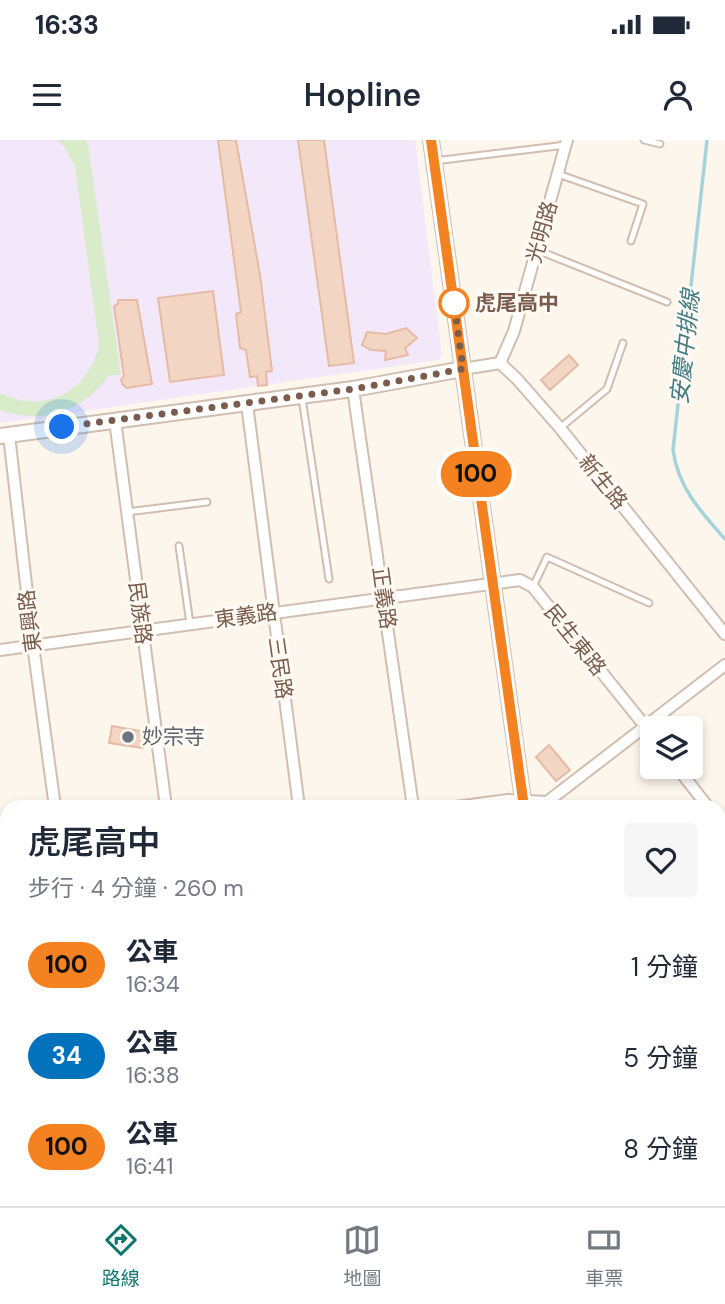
<!DOCTYPE html>
<html lang="zh-TW">
<head>
<meta charset="utf-8">
<style>
  :root { --surface:#fff; --page:#f6f6f7; --text:#1f2937; --muted:#747a83; --line:#e0e1e3; --accent:#0f766e }
  body { margin:0; font-family:"DM Sans","Noto Sans TC",sans-serif; background:var(--page); color:var(--text); height:100vh; display:flex; flex-direction:column; font-size:26px; white-space:nowrap }
  * { box-sizing:border-box; margin:0 }
  p { font-size:23px; color:var(--muted) }
  .icon { flex:none; width:38px; height:38px; fill:none; stroke:currentColor; stroke-width:2; stroke-linecap:round; stroke-linejoin:round }
  .map { position:relative; flex:1; overflow:hidden }
  .drawer { position:absolute; left:0px; top:660px; width:726px; height:408px; display:flex; flex-direction:column; background:var(--surface); border-radius:21px 21px 0 0; box-shadow:0 4px 10px #0003 }
  .drawer>* { flex:none }
  .badge { padding:0 14px; border-radius:23px; font-size:24px; line-height:46px }
  .tools { position:absolute; left:640px; top:576px; display:grid; gap:14px }
  .tools a { display:grid; place-items:center; width:63px; height:63px; border-radius:7px; background:var(--surface); box-shadow:0 4px 10px #0003; font-size:35px }
  .you { position:absolute; width:35px; height:35px; margin:-18px; border:5px solid #fff; border-radius:50%; background:#1a73e8; box-shadow:0 0 0 10px #1a73e833 }
  .map>.badge { position:absolute; translate:-50% -50%; box-shadow:0 0 0 4px #fff }
  .round { display:grid; place-items:center; flex:none; width:74px; height:74px; border-radius:7px; background:var(--page) }
  .head { display:flex; align-items:center; justify-content:space-between; height:119px; padding:0 28px }
  h1 { font-size:33px; font-weight:600; line-height:52px }
  ul { padding:0; list-style:none }
  li { display:flex; align-items:center; gap:21px; height:91px; padding:0 28px }
  li div { flex:1 }
  li b { display:block; font-size:26px }
  li em { font-style:normal }
  li .badge { min-width:77px; font-weight:700; text-align:center }
  .status { display:flex; justify-content:space-between; align-items:center; height:49px; padding:0 35px; background:var(--surface); direction:ltr }
  .status svg { height:19px; fill:currentColor }
  header { display:flex; justify-content:space-between; align-items:center; height:91px; padding:0 28px; background:var(--surface); font-size:32px; font-weight:600 }
  .tabs { display:flex; justify-content:space-around; align-items:center; height:98px; border-top:2px solid var(--line); background:var(--surface); font-size:19px; color:var(--muted) }
  .tabs a { display:grid; justify-items:center; gap:4px }
  .tabs .active { color:var(--accent) }
  .map>svg:first-child { display:block }
  .education { fill:#f3e8fa }
  .green { fill:#d8ecc9 }
  .lines { fill:none; stroke-linecap:round; stroke-linejoin:round }
  .stream { stroke:#a5d3da; stroke-width:3.5 }
  .building { fill:#f3d5c3; stroke:#e6bba3; stroke-width:2 }
  .service-casing { stroke:#d1beb0; stroke-width:9 }
  .minor-casing { stroke:#d1beb0; stroke-width:14 }
  .tertiary-casing { stroke:#d1beb0; stroke-width:18 }
  .service { stroke:#fff; stroke-width:5 }
  .minor { stroke:#fff; stroke-width:10 }
  .tertiary { stroke:#fff; stroke-width:14 }
  .line-casing { stroke:#fff; stroke-width:16 }
  .line { stroke:#f58220; stroke-width:10 }
  .walk { stroke:#7a5c4d; stroke-width:7; stroke-dasharray:0 12.6 }
  .stop-dot { fill:#fff; stroke:#f58220; stroke-width:3.5 }
  .worship-dot { fill:#6b7280; stroke:#fffaf3; stroke-width:2.5 }
  .labels { text-anchor:middle; dominant-baseline:central; stroke-width:6; stroke-linejoin:round; paint-order:stroke }
  .street-label { font-size:21px; fill:#7a5c4d; stroke:#fffaf3 }
  .stop-label { font-size:21px; font-weight:bold; fill:#7a5c4d; stroke:#fffaf3; text-anchor:start }
  .worship-label { font-size:21px; fill:#5b616d; stroke:#fffaf3; text-anchor:start }
  .water-label { font-size:23px; font-style:italic; fill:#437c86; stroke:#fffaf3 }
</style>
</head>
<body>
<div class="status"><b>16:33</b><svg viewBox="0 0 49 12"><path d="M0 12V9h3v3zM5 12V6h3v6zM10 12V3h3v9zM15 12V0h3v12zM26 1h20v11H26zM47 4h2v5h-2z"/></svg></div>
<header><svg class="icon" aria-label="menu" viewBox="0 0 24 24"><path d="M4 6h16M4 12h16M4 18h16"/></svg>Hopline<svg class="icon" aria-label="person" viewBox="0 0 24 24"><circle cx="12" cy="8" r="4"/><path d="M4 21q1-7 8-7t8 7"/></svg></header>
<div class="map">
<svg width="725" height="1066" viewBox="0 0 725 1066">
  <rect width="100%" height="100%" fill="#fdf6ec"/>
  <polygon class="education" points="0,0 415,0 442,215 438,220 0,283"/>
  <path class="green" d="M 58,0 L 85,0 L 88,4 L 121,235 L 109,235 C 83,272 42,285 0,270 L 0,253 C 43,275 89,252 99,205 L 75,26 L 66,9 Z"/>
  <g class="lines">
    <path class="stream" d="M 707,0 L 673,310 C 678,347 700,371 725,399"/>
  </g>
  <g class="building">
    <polygon points="218,0 236,0 260,135 272,231 266,232 267,245 258,246 257,236 250,237 246,210 240,208 236,174 241,172"/>
    <polygon points="298,0 324,0 354,223 329,226"/>
    <polygon points="213,151 224,235 170,242 158,158"/>
    <polygon points="118,160 137,160 152,244 127,248 123,245 121,240 124,236 114,166 118,164"/>
    <polygon points="406,188 417,198 405,208 408,215 385,220 386,211 371,210 362,205 367,192 386,194"/>
    <polygon points="569,215 578,225 550,250 541,240"/>
    <polygon points="112,586 146,592 143,608 109,603"/>
    <polygon points="549,605 570,630 556,641 536,617"/>
  </g>
  <g class="lines">
    <defs>
      <g id="service">
        <polyline points="644,0 660,4"/>
        <polyline points="434,21 566,5"/>
        <polyline points="558,34 643,64 631,101"/>
        <polyline points="537,110 667,162"/>
        <polyline points="302,258 329,439"/>
        <polyline points="560,288 607,249 623,203"/>
        <polyline points="127,372 207,362"/>
        <polyline points="179,406 190,484"/>
        <polyline points="533,447 547,417 649,463"/>
        <polyline points="0,836 7,835"/>
      </g>
      <g id="minor">
        <polyline points="500,223 514,191 567,0"/>
        <polyline points="463,229 500,223 517,239 560,288 725,494"/>
        <polyline points="353,249 413,667"/>
        <polyline points="247,264 299,667"/>
        <polyline points="115,280 166,667"/>
        <polyline points="9,295 33,505 55,667"/>
        <polyline points="0,510 520,440 533,447 653,596"/>
        <polyline points="676,626 708,667"/>
        <polyline points="456,667 508,660 547,662 725,525"/>
        <polyline points="719,681 725,689"/>
        <polyline points="0,729 7,728"/>
        <polyline points="719,778 725,773"/>
        <polyline points="719,876 725,883"/>
        <polyline points="0,950 7,954"/>
        <polyline points="136,1060 157,1066"/>
        <polyline points="349,1060 350,1066"/>
        <polyline points="467,1060 468,1066"/>
        <polyline points="717,1066 725,1060"/>
      </g>
      <g id="tertiary">
        <polyline points="431,0 524,667"/>
        <polyline points="0,296 353,249 463,229"/>
        <polyline points="576,1060 577,1066"/>
      </g>
    </defs>
    <use href="#service" class="service-casing"/>
    <use href="#minor" class="minor-casing"/>
    <use href="#tertiary" class="tertiary-casing"/>
    <use href="#service" class="service"/>
    <use href="#minor" class="minor"/>
    <use href="#tertiary" class="tertiary"/>
  </g>
  <g class="lines">
    <defs>
      <polyline id="line" points="431,0 524,667"/>
    </defs>
    <use href="#line" class="line-casing"/>
    <use href="#line" class="line"/>
    <polyline class="walk" points="62,287 353,249 463,229 454,163"/>
  </g>
  <circle class="stop-dot" cx="454" cy="163" r="14"/>
  <circle class="worship-dot" cx="128" cy="597" r="7"/>
  <g class="labels">
    <g class="street-label">
      <text transform="translate(542 92) rotate(-74)">光明路</text>
      <text transform="translate(603 342) rotate(51)">新生路</text>
      <text transform="translate(384 458) rotate(82)">正義路</text>
      <text transform="translate(140 473) rotate(83)">民族路</text>
      <text transform="translate(246 476) rotate(-8)">東義路</text>
      <text transform="translate(30 481) rotate(-97)">東興路</text>
      <text transform="translate(575 500) rotate(51)">民生東路</text>
      <text transform="translate(280 528) rotate(82)">三民路</text>
    </g>
    <g class="stop-label">
      <text x="475" y="163">虎尾高中</text>
    </g>
    <g class="worship-label">
      <text x="142" y="597">妙宗寺</text>
    </g>
    <g class="water-label">
      <text transform="translate(685 207) rotate(-84)">安慶中排線</text>
    </g>
  </g>
</svg>
<div class="tools">
<a><svg class="icon" aria-label="layers" viewBox="0 0 24 24"><path d="M12 4l9 5-9 5-9-5zM3 14l9 5 9-5"/></svg></a>
</div>
<div class="you" style="left:62px;top:287px"></div>
<b class="badge" style="left:476px;top:334px;background:#f58220;color:#111">100</b>
<section class="drawer">
<div class="head"><div><h1>虎尾高中</h1><p>步行 · 4 分鐘 · 260 m</p></div><a class="round"><svg class="icon" aria-label="heart" viewBox="0 0 24 24"><path d="M12 20l-8-8c-3-5 5-10 8-4 3-6 11-1 8 4z"/></svg></a></div>
<ul>
<li><span class="badge" style="background:#f58220;color:#111">100</span><div><b>公車</b><p>16:34</p></div><em>1 分鐘</em></li>
<li><span class="badge" style="background:#0072bc;color:#fff">34</span><div><b>公車</b><p>16:38</p></div><em>5 分鐘</em></li>
<li><span class="badge" style="background:#f58220;color:#111">100</span><div><b>公車</b><p>16:41</p></div><em>8 分鐘</em></li>
</ul>
</section>
</div>
<nav class="tabs">
<a class="active"><svg class="icon" aria-label="directions" viewBox="0 0 24 24"><path d="M12 3l9 9-9 9-9-9zM9 14v-3h6M13 9l2 2-2 2"/></svg>路線</a>
<a><svg class="icon" aria-label="map" viewBox="0 0 24 24"><path d="M3 6l6-2 6 2 6-2v14l-6 2-6-2-6 2zM9 4v14M15 6v14"/></svg>地圖</a>
<a><svg class="icon" aria-label="tickets" viewBox="0 0 24 24"><path d="M3 7h18v10H3zM15 7v10"/></svg>車票</a>
</nav>
</body>
</html>
